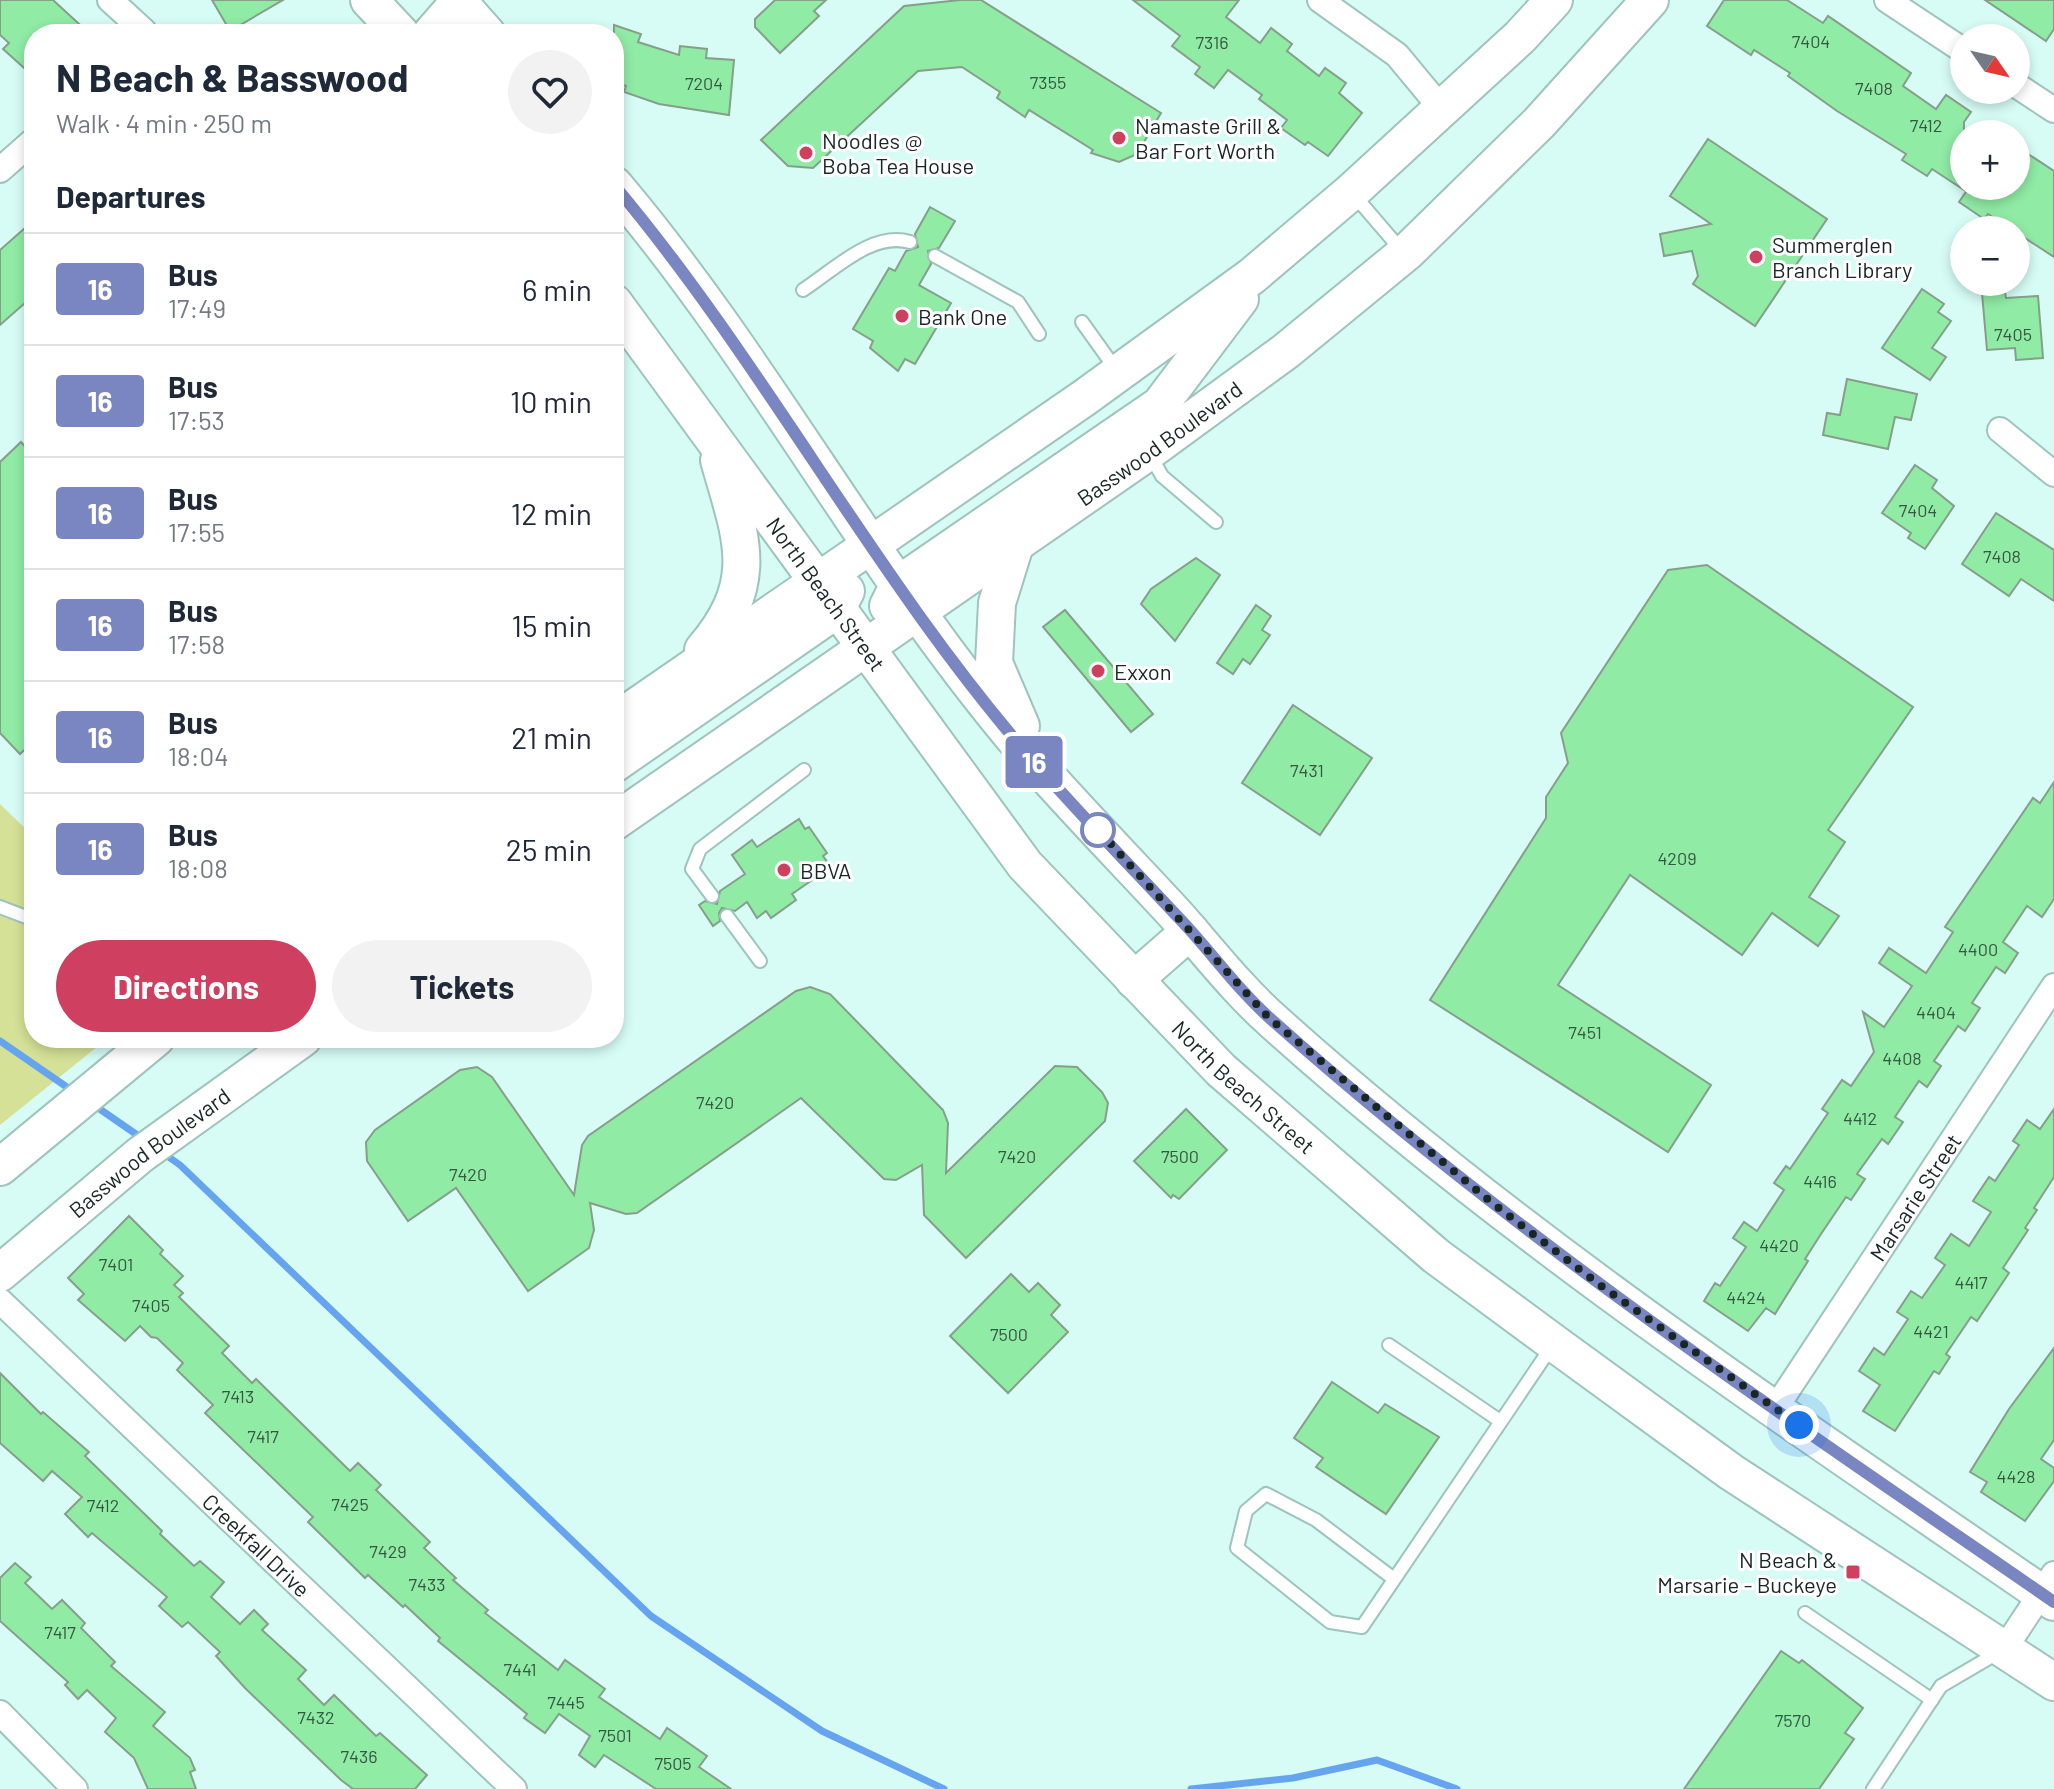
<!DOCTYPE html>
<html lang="en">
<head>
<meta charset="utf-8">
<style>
  :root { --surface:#fff; --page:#f2f2f3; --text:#1f2937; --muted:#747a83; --line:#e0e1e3; --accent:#cf4060 }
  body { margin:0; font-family:Barlow,sans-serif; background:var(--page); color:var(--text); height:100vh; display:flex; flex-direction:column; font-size:30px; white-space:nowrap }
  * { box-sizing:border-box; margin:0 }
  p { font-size:26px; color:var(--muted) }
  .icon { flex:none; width:44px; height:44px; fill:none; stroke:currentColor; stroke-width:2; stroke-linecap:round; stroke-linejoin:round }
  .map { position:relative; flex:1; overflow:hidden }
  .panel { position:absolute; left:24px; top:24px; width:600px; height:1024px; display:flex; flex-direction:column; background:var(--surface); border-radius:32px; box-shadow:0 4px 12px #0003 }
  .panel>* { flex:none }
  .badge { padding:0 16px; border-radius:6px; font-size:28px; line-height:52px }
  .needle { width:52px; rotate:124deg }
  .tools { position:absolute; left:1950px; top:24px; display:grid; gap:16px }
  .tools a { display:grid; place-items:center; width:80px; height:80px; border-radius:50%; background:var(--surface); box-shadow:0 4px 12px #0003; font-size:40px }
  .you { position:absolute; width:40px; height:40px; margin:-20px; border:6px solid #fff; border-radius:50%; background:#1a73e8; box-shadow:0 0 0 12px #1a73e833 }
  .map>.badge { position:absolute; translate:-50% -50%; box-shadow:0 0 0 4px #fff }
  h2 { padding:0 32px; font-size:30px; line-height:72px }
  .round { display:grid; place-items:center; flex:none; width:84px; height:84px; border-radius:42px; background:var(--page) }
  .head { display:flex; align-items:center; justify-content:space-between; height:136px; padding:0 32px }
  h1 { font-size:38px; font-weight:700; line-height:60px }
  .cta { display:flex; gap:16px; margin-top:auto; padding:16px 32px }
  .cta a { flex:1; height:92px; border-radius:48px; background:var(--accent); color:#fff; font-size:32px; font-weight:700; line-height:92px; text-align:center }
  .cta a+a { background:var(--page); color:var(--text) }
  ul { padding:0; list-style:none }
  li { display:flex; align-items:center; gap:24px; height:112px; padding:0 32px; border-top:2px solid var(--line) }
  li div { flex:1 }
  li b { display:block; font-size:30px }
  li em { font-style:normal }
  li .badge { min-width:88px; font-weight:700; text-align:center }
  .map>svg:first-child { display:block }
  .green { fill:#d5e196 }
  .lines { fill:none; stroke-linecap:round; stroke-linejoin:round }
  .stream { stroke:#66a4f0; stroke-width:7 }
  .building { fill:#90eba5; stroke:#869e8a; stroke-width:2 }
  .service-casing { stroke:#9fc3bd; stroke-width:16 }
  .minor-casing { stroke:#9fc3bd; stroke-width:28 }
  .secondary-casing { stroke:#9fc3bd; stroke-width:40 }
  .service { stroke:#fff; stroke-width:12 }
  .minor { stroke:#fff; stroke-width:24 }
  .secondary { stroke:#fff; stroke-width:36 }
  .line-casing { stroke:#fff; stroke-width:18 }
  .line { stroke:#7986c2; stroke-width:12 }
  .walk { stroke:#182624; stroke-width:8; stroke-dasharray:0 14.4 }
  .poi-dot { fill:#cf4060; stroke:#fff; stroke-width:3 }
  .stop-dot { fill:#fff; stroke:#7986c2; stroke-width:4 }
  .labels { text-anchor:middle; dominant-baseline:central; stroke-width:6; stroke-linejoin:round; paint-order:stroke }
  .number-label { font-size:18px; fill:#365744 }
  .poi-label { font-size:22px; fill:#182624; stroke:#fff; text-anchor:start }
  .street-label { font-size:22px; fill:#182624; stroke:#fff }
</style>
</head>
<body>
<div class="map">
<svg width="2054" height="1789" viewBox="0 0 2054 1789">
  <rect width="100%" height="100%" fill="#d7fcf6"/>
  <polygon class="green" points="0,804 34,837 34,1038 108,1038 0,1125"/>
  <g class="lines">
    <g class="stream">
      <polyline points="0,1041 74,1092"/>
      <polyline points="91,1103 143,1139"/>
      <polyline points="163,1153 180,1165 651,1616 822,1731 944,1789"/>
      <polyline points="1191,1789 1293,1778 1377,1760 1457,1789"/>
    </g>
  </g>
  <g class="building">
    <polygon points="0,0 53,0 90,34 34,34 34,77 3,49 9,43 0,35"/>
    <polygon points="212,0 283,0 230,31"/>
    <polygon points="775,0 826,0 814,11 819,16 780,53 755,27 755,19"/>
    <polygon points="960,0 981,0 1161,113 1137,154 1119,162 1091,153 1093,150 1029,110 1025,117 997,98 1000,92 962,67 918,71 813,168 788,166 761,140 904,6"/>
    <polygon points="1133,0 1239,0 1226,17 1260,43 1271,28 1292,44 1287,51 1319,76 1325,68 1346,83 1339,93 1362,113 1328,156 1308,142 1305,145 1281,128 1287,120 1259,99 1262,95 1228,70 1214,88 1195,74 1200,67 1172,46 1180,36"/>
    <polygon points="1724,0 1787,0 1823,23 1828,16 1911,73 1903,86 1936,109 1946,95 1971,112 1964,122 1964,190 1932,169 1927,176 1902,160 1906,154 1837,111 1788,76 1790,73 1754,50 1751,55 1707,26"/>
    <polygon points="1985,0 2054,0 2054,29 2046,41"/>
    <polygon points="614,25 641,34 638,42 679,55 680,46 707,49 706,58 734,60 729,115 659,104 624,92 626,86 614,82"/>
    <polygon points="1708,139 1827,219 1755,326 1693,284 1698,276 1692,251 1664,256 1660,234 1711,224 1670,196"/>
    <polygon points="2016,146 2054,171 2054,257 1988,214 1984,219 1959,202 1970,186 2016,186"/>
    <polygon points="930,207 955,221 939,248 928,251 931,264 919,285 951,303 915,364 905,359 898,371 870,348 873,341 853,329 889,268 895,271 906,251 918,247 915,234"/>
    <polygon points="34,220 34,295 0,325 0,250"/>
    <polygon points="1922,289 1944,304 1938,312 1951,321 1932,348 1946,357 1930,380 1882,348"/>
    <polygon points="2005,292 2006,298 2038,296 2043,358 2016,360 2015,348 1987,350 1982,293"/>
    <polygon points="1847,379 1917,394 1911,420 1895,417 1888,449 1823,435 1827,413 1840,415"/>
    <polygon points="21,442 34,456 34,741 20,754 0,733 0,462"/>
    <polygon points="1915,465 1937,480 1932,488 1954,506 1925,549 1908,538 1911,533 1882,513"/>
    <polygon points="1996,513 2054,550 2054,601 2021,579 2009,596 1962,564"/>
    <polygon points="1196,558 1220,575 1175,641 1141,604 1151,589"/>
    <polygon points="1707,565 1913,707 1828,830 1845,842 1809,897 1839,916 1818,946 1772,913 1742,955 1630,875 1558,985 1711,1085 1668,1152 1430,1000 1546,818 1546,797 1568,763 1561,733 1668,570"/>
    <polygon points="1256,605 1271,616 1262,630 1270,635 1250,664 1243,659 1233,674 1217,663"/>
    <polygon points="1065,610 1153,714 1131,732 1043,627"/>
    <polygon points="1293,705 1372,758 1320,835 1242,783"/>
    <polygon points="2054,782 2054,899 2042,917 2027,906 2003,942 2018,953 2005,973 1996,967 1972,1003 1980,1008 1965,1031 1958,1026 1934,1061 1941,1066 1927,1087 1919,1081 1895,1117 1903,1122 1888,1144 1882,1139 1857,1174 1865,1179 1851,1200 1846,1197 1821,1234 1805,1259 1808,1261 1775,1314 1766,1308 1748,1331 1704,1301 1715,1283 1720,1286 1746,1247 1733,1238 1744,1222 1757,1231 1784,1190 1774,1183 1786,1166 1790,1169 1828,1113 1822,1109 1842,1080 1851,1086 1874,1052 1863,1012 1884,1027 1912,986 1879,963 1889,948 1926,973 1953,932 1945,927 2033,798 2040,803"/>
    <polygon points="799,819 805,829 809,827 827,853 823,856 831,867 792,894 796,900 771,918 766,911 757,918 747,902 735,911 722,908 719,913 720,921 713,926 699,905 705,901 717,904 720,891 745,874 732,855 752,840 757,847"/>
    <polygon points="810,987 830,994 943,1110 948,1123 946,1173 1055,1066 1077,1067 1102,1092 1108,1103 1105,1121 966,1258 924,1215 922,1165 896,1180 884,1179 801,1098 637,1213 626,1214 590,1203 594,1230 589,1248 528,1291 456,1188 408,1221 367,1161 366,1142 375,1130 460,1070 477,1067 492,1077 574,1195 582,1145 588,1136 796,991"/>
    <polygon points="1186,1109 1227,1150 1179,1199 1173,1195 1171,1198 1134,1161"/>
    <polygon points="2054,1109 2054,1177 2034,1208 2037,1210 2025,1228 2028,1230 2003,1268 2009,1273 1977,1321 1971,1317 1946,1354 1950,1357 1939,1374 1934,1371 1895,1431 1863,1411 1880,1385 1859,1371 1874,1348 1884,1355 1908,1319 1897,1312 1911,1291 1922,1298 1945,1265 1935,1258 1951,1234 1969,1246 1991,1212 1973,1201 1989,1177 1995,1181 2019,1145 2013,1141 2027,1120 2040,1129"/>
    <polygon points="129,1216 163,1250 160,1254 183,1276 174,1285 183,1293 179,1297 229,1346 222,1353 252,1383 256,1379 350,1471 358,1463 381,1485 376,1490 430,1542 424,1548 456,1578 453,1580 488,1610 485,1613 558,1670 565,1660 605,1689 599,1697 660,1739 667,1728 707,1756 699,1767 731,1789 656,1789 604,1755 595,1767 579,1755 590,1736 559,1714 545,1733 524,1718 527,1714 438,1641 440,1638 405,1605 403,1607 368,1575 365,1578 308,1522 313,1517 205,1413 213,1405 177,1370 183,1363 157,1338 151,1337 140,1326 125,1341 78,1300 84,1294 68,1278"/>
    <polygon points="1011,1274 1029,1292 1038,1283 1060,1305 1051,1315 1068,1332 1008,1393 950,1336"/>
    <polygon points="2054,1348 2054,1440 2041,1459 2054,1468 2054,1481 2025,1521 1981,1492 1987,1482 1970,1472 2009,1409"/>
    <polygon points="0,1373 41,1414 43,1412 89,1452 85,1456 162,1531 160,1534 194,1566 200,1561 224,1582 211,1597 240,1624 254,1610 268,1624 262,1630 306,1670 298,1679 324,1705 334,1695 376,1736 380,1733 427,1775 415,1789 353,1789 341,1780 245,1688 216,1656 220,1652 188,1622 182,1627 159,1606 167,1597 92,1533 88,1537 65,1514 82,1497 52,1471 43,1481 0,1443"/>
    <polygon points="1332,1382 1378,1413 1385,1404 1439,1437 1386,1514 1316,1467 1323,1458 1294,1438"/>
    <polygon points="15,1563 31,1577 25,1583 52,1609 62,1600 85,1623 81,1628 115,1662 111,1666 165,1712 153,1726 190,1758 195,1770 190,1772 196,1789 148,1789 134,1758 105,1732 116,1718 87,1690 78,1699 65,1685 68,1682 0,1621 0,1578"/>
    <polygon points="1781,1651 1799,1663 1802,1660 1863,1708 1845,1733 1854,1739 1819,1789 1684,1789"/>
  </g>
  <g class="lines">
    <defs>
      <g id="service">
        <polyline points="1354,195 1402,251"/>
        <polyline points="935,256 1018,302 1039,334"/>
        <path d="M 803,290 C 834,270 872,231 910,242"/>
        <polyline points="1082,322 1117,371"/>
        <polyline points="1149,453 1162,476 1216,522"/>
        <polyline points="712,896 692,869 700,849 804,770"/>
        <polyline points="0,907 34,920"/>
        <polyline points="727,916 760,961"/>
        <polyline points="1389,1345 1500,1421"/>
        <polyline points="1394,1579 1316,1520 1266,1494 1246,1511 1237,1548 1330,1622 1362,1627 1552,1346"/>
        <polyline points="1805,1613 1932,1700"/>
        <polyline points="1873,1789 1941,1686 1999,1652"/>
      </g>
      <g id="minor">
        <polyline points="110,0 144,31 142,34"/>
        <polyline points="1320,0 1397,55 1441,108"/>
        <polyline points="1887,0 1964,51"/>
        <polyline points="2016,85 2054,110"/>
        <polyline points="0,170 34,140"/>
        <polyline points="2000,430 2054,474"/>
        <path id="s1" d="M 0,1301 L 514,1789"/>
        <path id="s2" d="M 1775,1409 L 2054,986"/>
        <polyline points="2005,1648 2054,1574"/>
        <polyline points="0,1713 75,1789"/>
      </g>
      <g id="secondary">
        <polyline points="369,0 401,34"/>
        <polyline points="457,0 487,34"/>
        <polyline points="431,34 459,2"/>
        <path d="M 614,185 C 769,368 879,585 1037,765 C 1082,816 1130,865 1176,915 C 1207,950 1238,990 1273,1021 C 1514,1238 1787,1418 2054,1602"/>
        <path id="s3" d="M 614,303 L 1025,865 L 1221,1070 L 1436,1256 L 1554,1343 L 1731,1472 L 2054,1682"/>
        <polyline points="1015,545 997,603 994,663 1021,726"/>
        <polyline points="888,606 899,584 1160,405 1240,299"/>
        <path d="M 703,650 C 762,581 741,538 719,460"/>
        <polyline points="614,722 1084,398 1252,276 1351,192 1520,37 1554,0"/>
        <polyline points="614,764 836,610 846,591"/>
        <path id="s4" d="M 614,822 L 1148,452 L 1286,351 L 1408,251 L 1539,123 L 1650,0"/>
        <polyline points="1134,980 1190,931"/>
        <polyline points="0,1167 156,1038"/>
        <path id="s5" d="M 0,1273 L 140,1155 L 303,1038"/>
      </g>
    </defs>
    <use href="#service" class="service-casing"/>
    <use href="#minor" class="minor-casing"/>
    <use href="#secondary" class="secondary-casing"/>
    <use href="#service" class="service"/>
    <use href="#minor" class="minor"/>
    <use href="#secondary" class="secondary"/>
  </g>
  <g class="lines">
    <defs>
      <path id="line" d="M 614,185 C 768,368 878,585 1037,765 C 1086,821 1139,875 1190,930 C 1217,960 1242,994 1273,1021 C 1515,1237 1787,1418 2054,1602"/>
    </defs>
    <use href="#line" class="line-casing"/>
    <use href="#line" class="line"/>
    <polyline class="walk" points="1098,830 1090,821 1269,1018 1491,1202 1600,1285 1799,1425"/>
  </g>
  <g class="poi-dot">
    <circle cx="1119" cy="138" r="8"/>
    <circle cx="806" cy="153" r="8"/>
    <circle cx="1756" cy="257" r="8"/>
    <circle cx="902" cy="316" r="8"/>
    <circle cx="1098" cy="671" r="8"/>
    <circle cx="784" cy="870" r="8"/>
    <rect x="1845" y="1564" width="16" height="16" rx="4"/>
  </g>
  <circle class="stop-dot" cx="1098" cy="830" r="16"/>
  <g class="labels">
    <g class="number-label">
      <text x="1811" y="41">7404</text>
      <text x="1212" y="42">7316</text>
      <text x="1048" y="82">7355</text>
      <text x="704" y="83">7204</text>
      <text x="1874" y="88">7408</text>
      <text x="1926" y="125">7412</text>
      <text x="2013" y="334">7405</text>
      <text x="1918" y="510">7404</text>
      <text x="2002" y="556">7408</text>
      <text x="1307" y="770">7431</text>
      <text x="1677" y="858">4209</text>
      <text x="1978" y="949">4400</text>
      <text x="1936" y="1012">4404</text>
      <text x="1585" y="1032">7451</text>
      <text x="1902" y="1058">4408</text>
      <text x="715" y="1102">7420</text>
      <text x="1860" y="1118">4412</text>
      <text x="1017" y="1156">7420</text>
      <text x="1180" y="1156">7500</text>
      <text x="468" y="1174">7420</text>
      <text x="1820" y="1181">4416</text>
      <text x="1779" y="1245">4420</text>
      <text x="116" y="1264">7401</text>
      <text x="1971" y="1282">4417</text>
      <text x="1746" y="1297">4424</text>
      <text x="151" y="1305">7405</text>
      <text x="1931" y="1331">4421</text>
      <text x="1009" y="1334">7500</text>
      <text x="238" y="1396">7413</text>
      <text x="263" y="1436">7417</text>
      <text x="2016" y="1476">4428</text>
      <text x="350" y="1504">7425</text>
      <text x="103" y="1505">7412</text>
      <text x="388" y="1551">7429</text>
      <text x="427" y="1584">7433</text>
      <text x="60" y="1632">7417</text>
      <text x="520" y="1669">7441</text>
      <text x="566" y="1702">7445</text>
      <text x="316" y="1717">7432</text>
      <text x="1793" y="1720">7570</text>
      <text x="615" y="1735">7501</text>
      <text x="359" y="1756">7436</text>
      <text x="673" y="1763">7505</text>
    </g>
    <g class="poi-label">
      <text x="1135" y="125">Namaste Grill &amp;<tspan x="1135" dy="25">Bar Fort Worth</tspan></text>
      <text x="822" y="140">Noodles @<tspan x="822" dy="25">Boba Tea House</tspan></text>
      <text x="1772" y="244">Summerglen<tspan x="1772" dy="25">Branch Library</tspan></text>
      <text x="918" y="316">Bank One</text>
      <text x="1114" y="671">Exxon</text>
      <text x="800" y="870">BBVA</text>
      <text x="1837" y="1559" text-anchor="end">N Beach &amp;<tspan x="1837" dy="25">Marsarie - Buckeye</tspan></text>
    </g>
    <g class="street-label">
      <text stroke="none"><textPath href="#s4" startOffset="664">Basswood Boulevard</textPath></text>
      <text stroke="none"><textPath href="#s3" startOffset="360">North Beach Street</textPath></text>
      <text stroke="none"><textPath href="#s3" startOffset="1008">North Beach Street</textPath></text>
      <text stroke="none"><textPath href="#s5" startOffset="192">Basswood Boulevard</textPath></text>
      <text stroke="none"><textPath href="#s2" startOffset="254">Marsarie Street</textPath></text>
      <text stroke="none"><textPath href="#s1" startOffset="354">Creekfall Drive</textPath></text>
    </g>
  </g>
</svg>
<div class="tools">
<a><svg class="needle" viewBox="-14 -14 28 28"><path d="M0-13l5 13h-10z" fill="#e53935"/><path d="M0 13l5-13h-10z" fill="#747a83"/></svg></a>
<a>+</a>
<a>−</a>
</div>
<div class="you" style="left:1799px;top:1425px"></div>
<b class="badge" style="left:1034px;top:762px;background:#7986c2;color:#fff">16</b>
<section class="panel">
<div class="head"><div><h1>N Beach &amp; Basswood</h1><p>Walk · 4 min · 250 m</p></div><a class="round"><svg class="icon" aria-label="heart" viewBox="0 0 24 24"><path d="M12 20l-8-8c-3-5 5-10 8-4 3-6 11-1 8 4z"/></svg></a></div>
<h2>Departures</h2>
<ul>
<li><span class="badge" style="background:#7986c2;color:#fff">16</span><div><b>Bus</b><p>17:49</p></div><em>6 min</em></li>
<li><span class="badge" style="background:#7986c2;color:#fff">16</span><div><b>Bus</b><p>17:53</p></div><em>10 min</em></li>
<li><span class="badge" style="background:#7986c2;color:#fff">16</span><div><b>Bus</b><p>17:55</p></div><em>12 min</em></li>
<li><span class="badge" style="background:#7986c2;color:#fff">16</span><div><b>Bus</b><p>17:58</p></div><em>15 min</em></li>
<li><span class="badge" style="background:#7986c2;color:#fff">16</span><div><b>Bus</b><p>18:04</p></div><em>21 min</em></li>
<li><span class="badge" style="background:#7986c2;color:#fff">16</span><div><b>Bus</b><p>18:08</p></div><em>25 min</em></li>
</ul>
<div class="cta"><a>Directions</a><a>Tickets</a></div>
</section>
</div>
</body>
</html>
